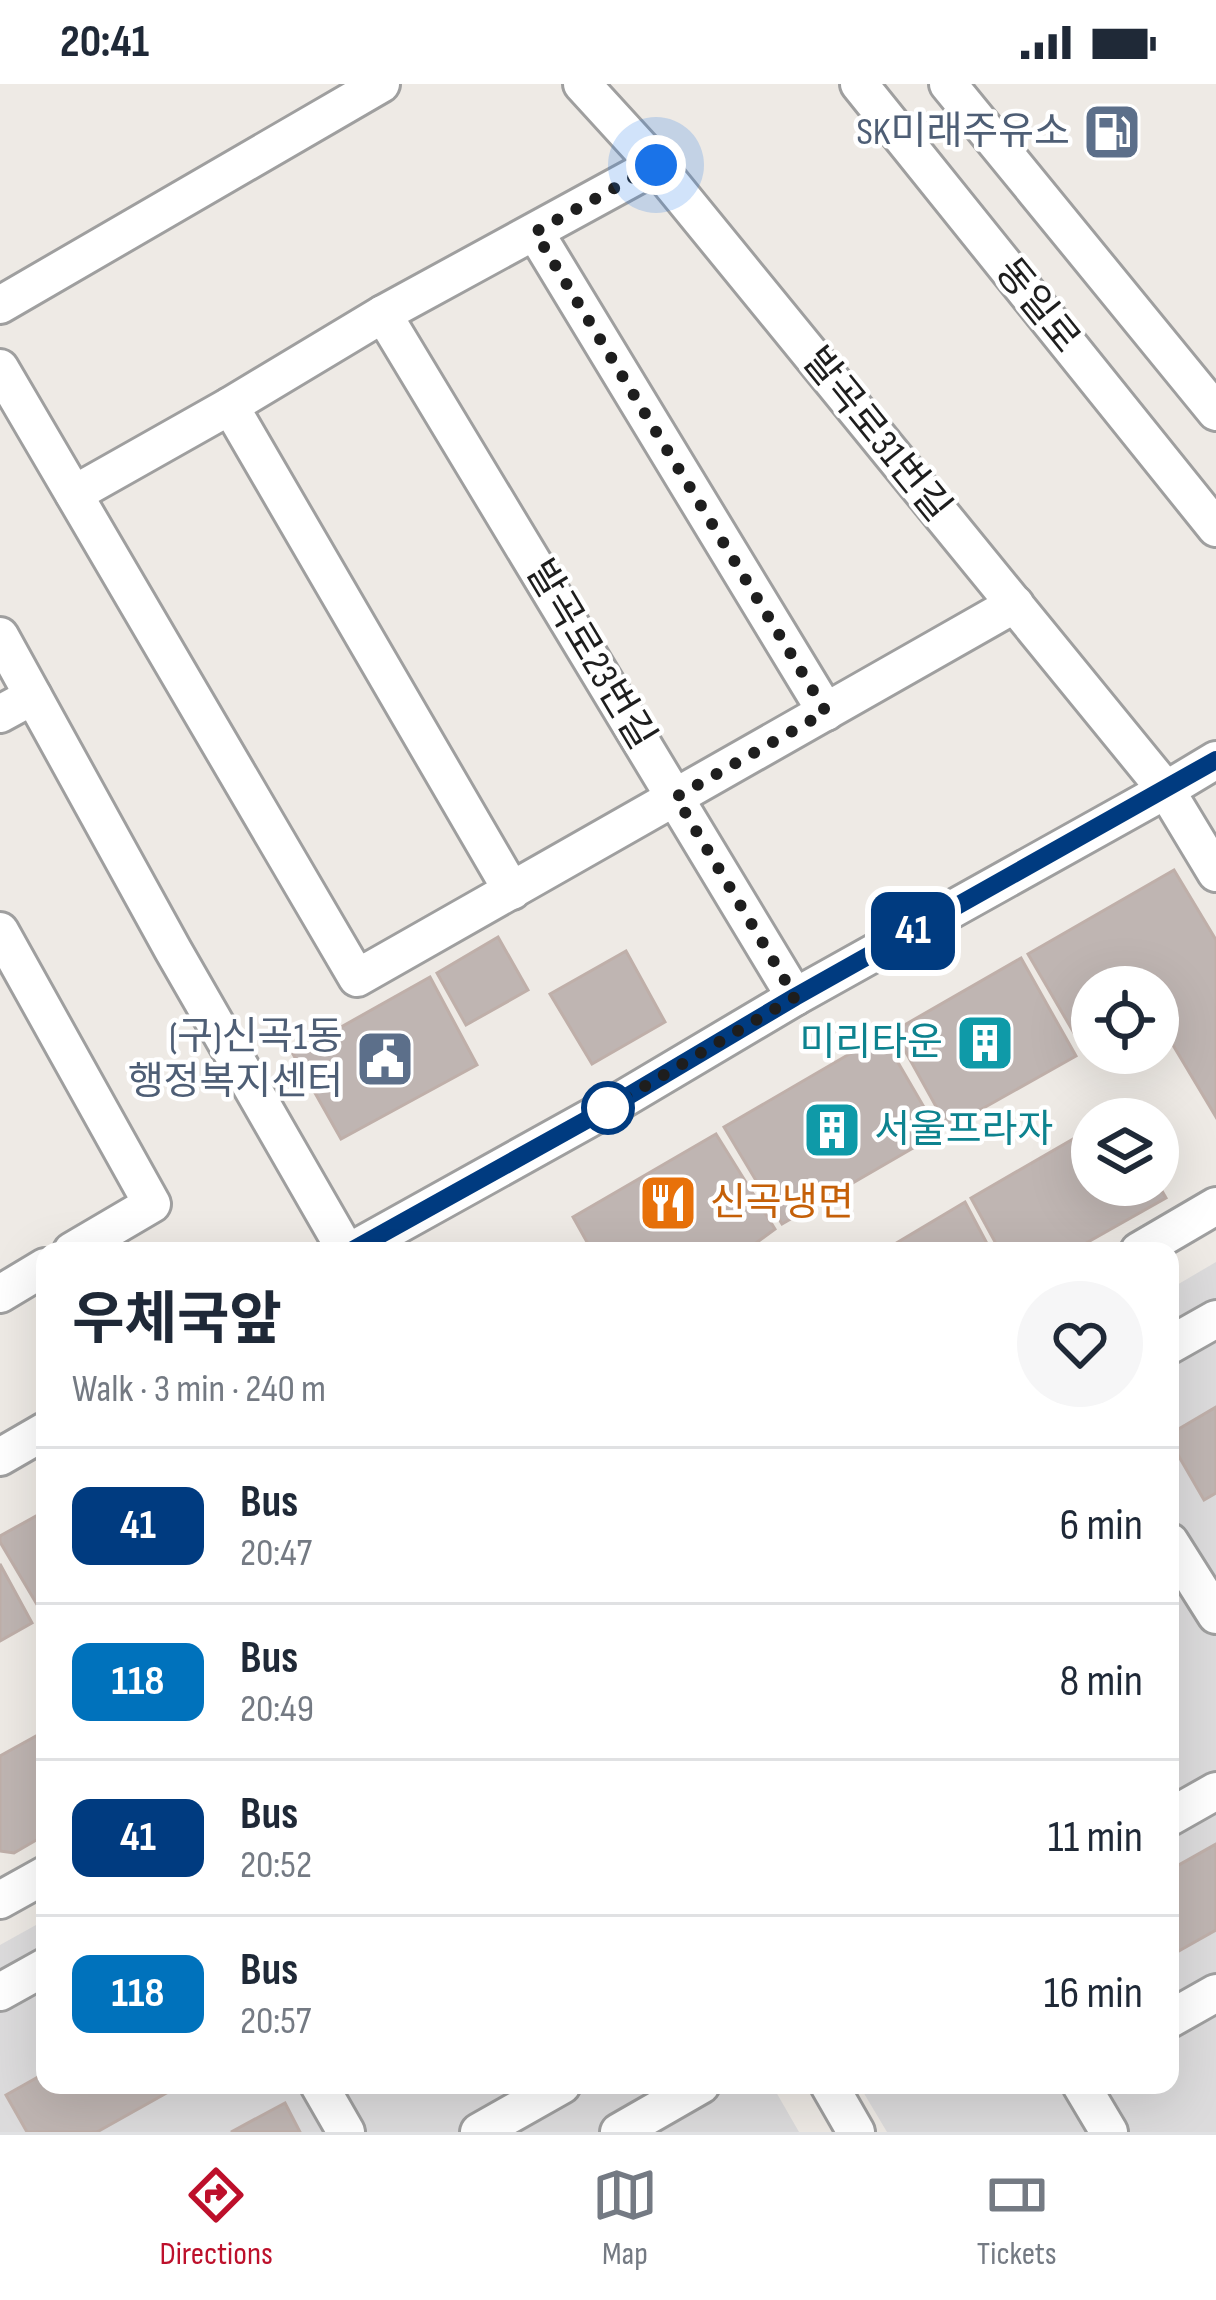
<!DOCTYPE html>
<html lang="en">
<head>
<meta charset="utf-8">
<style>
  :root { --surface:#fff; --page:#f6f6f7; --text:#1f2937; --muted:#747a83; --line:#e0e1e3; --accent:#bd102b }
  body { margin:0; font-family:"Sofia Sans Condensed","Noto Sans KR",sans-serif; background:var(--page); color:var(--text); height:100vh; display:flex; flex-direction:column; font-size:45px; white-space:nowrap }
  * { box-sizing:border-box; margin:0 }
  p { font-size:39px; color:var(--muted) }
  .icon { flex:none; width:66px; height:66px; fill:none; stroke:currentColor; stroke-width:2; stroke-linecap:round; stroke-linejoin:round }
  .map { position:relative; flex:1; overflow:hidden }
  .panel { position:absolute; left:36px; top:1158px; width:1143px; height:852px; display:flex; flex-direction:column; background:var(--surface); border-radius:24px; box-shadow:0 12px 48px #0002 }
  .panel>* { flex:none }
  .badge { padding:0 24px; border-radius:18px; font-size:42px; line-height:78px }
  .fabs { position:absolute; left:1071px; top:882px; display:grid; gap:24px }
  .fabs a { display:grid; place-items:center; width:108px; height:108px; border-radius:50%; background:var(--surface); box-shadow:0 12px 48px #0002; font-size:60px }
  .you { position:absolute; width:60px; height:60px; margin:-30px; border:9px solid #fff; border-radius:50%; background:#1a73e8; box-shadow:0 0 0 18px #1a73e833 }
  .map>.badge { position:absolute; translate:-50% -50%; box-shadow:0 0 0 6px #fff }
  .round { display:grid; place-items:center; flex:none; width:126px; height:126px; border-radius:63px; background:var(--page) }
  .summary { display:flex; align-items:center; justify-content:space-between; height:204px; padding:0 36px }
  h1 { font-size:57px; font-weight:700; line-height:90px }
  ul { padding:0; list-style:none }
  li { display:flex; align-items:center; gap:36px; height:156px; padding:0 36px; border-top:3px solid var(--line) }
  li div { flex:1 }
  li b { display:block; font-size:45px }
  li em { font-style:normal }
  li .badge { min-width:132px; font-weight:700; text-align:center }
  .status { display:flex; justify-content:space-between; align-items:center; height:84px; padding:0 60px; background:var(--surface); direction:ltr }
  .status svg { height:33px; fill:currentColor }
  .dock { display:flex; justify-content:space-around; align-items:center; height:168px; border-top:3px solid var(--line); background:var(--surface); font-size:33px; color:var(--muted) }
  .dock a { display:grid; justify-items:center; gap:6px }
  .dock .selected { color:var(--accent) }
  .map>svg:first-child { display:block }
  .residential { fill:#dcdbdc }
  .building { fill:#bfb5b2; stroke:#bfafa9; stroke-width:3 }
  .lines { fill:none; stroke-linecap:round; stroke-linejoin:round }
  .minor-casing { stroke:#9f9f9f; stroke-width:42 }
  .minor { stroke:#fff; stroke-width:36 }
  .line-casing { stroke:#fff; stroke-width:27 }
  .line { stroke:#003b80; stroke-width:18 }
  .walk { stroke:#1e1e1e; stroke-width:12; stroke-dasharray:0 21.6 }
  .stop-dot { fill:#fff; stroke:#003b80; stroke-width:6 }
  .labels { text-anchor:middle; dominant-baseline:central; stroke-width:9; stroke-linejoin:round; paint-order:stroke }
  .service-label { font-size:39px; fill:#4e5e75; stroke:#fff; text-anchor:end }
  .street-label { font-size:39px; fill:#1e1e1e; stroke:#fff }
  .culture-label { font-size:39px; fill:#0d838f; stroke:#fff; text-anchor:end }
  .food-label { font-size:39px; fill:#c56008; stroke:#fff; text-anchor:start }
</style>
</head>
<body>
<div class="status"><b>20:41</b><svg viewBox="0 0 49 12"><path d="M0 12V9h3v3zM5 12V6h3v6zM10 12V3h3v9zM15 12V0h3v12zM26 1h20v11H26zM47 4h2v5h-2z"/></svg></div>
<div class="map">
<svg width="1216" height="2048" viewBox="0 0 1216 2048">
  <rect width="100%" height="100%" fill="#eeeae5"/>
  <g class="residential">
    <polygon points="1216,1178 1216,2048 887,2048 859,2001 1170,2001 1170,1205"/>
    <polygon points="45,1836 45,2001 772,2001 799,2048 0,2048 0,1861"/>
  </g>
  <g class="building">
    <polygon points="1174,786 1216,856 1216,1033 1158,936 1158,903 1092,903 1092,964 1085,968 1028,870"/>
    <polygon points="498,853 528,906 466,941 437,889"/>
    <polygon points="626,867 665,938 592,980 550,910"/>
    <polygon points="1021,874 1076,972 948,1044 894,947"/>
    <polygon points="430,893 477,981 341,1055 293,970"/>
    <polygon points="882,951 939,1049 782,1140 724,1043"/>
    <polygon points="1092,1044 1092,1101 1158,1100 1166,1114 1072,1167 1000,1167 971,1114"/>
    <polygon points="716,1050 775,1145 745,1167 592,1167 573,1133"/>
    <polygon points="965,1118 991,1167 883,1167"/>
    <polygon points="1216,1323 1216,1409 1204,1416 1170,1357 1170,1350"/>
    <polygon points="45,1427 45,1534 0,1458 0,1452"/>
    <polygon points="0,1480 32,1539 0,1557"/>
    <polygon points="45,1647 45,1751 14,1769 0,1767 0,1672"/>
    <polygon points="1216,1760 1216,1846 1170,1872 1170,1786"/>
    <polygon points="45,1989 45,2001 179,2002 97,2048 27,2048 6,2011"/>
    <polygon points="285,2019 300,2048 231,2048"/>
  </g>
  <g class="lines">
    <defs>
      <g id="minor">
        <polyline points="582,0 656,81 1166,706 1216,789"/>
        <polyline points="859,0 1216,444"/>
        <polyline points="948,0 1216,328"/>
        <polyline points="535,148 826,628"/>
        <polyline points="0,221 381,0"/>
        <polyline points="383,230 795,913"/>
        <polyline points="0,284 357,894 1015,520"/>
        <polyline points="230,322 512,807"/>
        <polyline points="74,410 230,322 383,230 656,81"/>
        <polyline points="0,552 173,866 346,1167"/>
        <polyline points="0,630 33,612"/>
        <polyline points="0,847 152,1120 72,1167"/>
        <polyline points="351,1167 608,1024 795,913 1166,706 1216,676"/>
        <polyline points="1139,1167 1216,1122"/>
        <polyline points="0,1210 45,1183"/>
        <polyline points="1170,1261 1216,1235"/>
        <polyline points="0,1373 45,1347"/>
        <polyline points="1170,1458 1216,1531"/>
        <polyline points="1170,1733 1216,1707"/>
        <polyline points="0,1816 45,1791"/>
        <polyline points="0,1908 45,1883"/>
        <polyline points="1170,1935 1216,1909"/>
        <polyline points="319,2001 346,2048"/>
        <polyline points="829,2001 856,2048"/>
        <polyline points="1081,2001 1109,2048"/>
        <polyline points="479,2048 562,2001"/>
        <polyline points="619,2048 701,2001"/>
      </g>
    </defs>
    <use href="#minor" class="minor-casing"/>
    <use href="#minor" class="minor"/>
  </g>
  <g class="lines">
    <defs>
      <polyline id="line" points="351,1167 608,1024 795,913 1216,676"/>
    </defs>
    <use href="#line" class="line-casing"/>
    <use href="#line" class="line"/>
    <polyline class="walk" points="608,1024 795,913 676,713 826,628 535,148 656,81"/>
  </g>
  <defs>
    <symbol id="fuel-square" viewBox="-11 -11 22 22"><rect x="-9" y="-9" width="18" height="18" rx="4" fill="#5c6f8a" stroke="#fff"/><path d="M-5.5-6h7V0h2V4h1.3V-2.5L3-4.5l.8-.8L6-3V5H2.5V1h-1V6h-7ZM-4.2-4.7v3.2H.2V-4.7Z" fill="#fff"/></symbol>
    <symbol id="building-square" viewBox="-11 -11 22 22"><rect x="-9" y="-9" width="18" height="18" rx="4" fill="#0f9aa8" stroke="#fff"/><path d="M-4-6H4V6H1V3H-1V6H-4ZM-2.5-4.3h1.7v1.8h-1.7ZM.8-4.3h1.7v1.8H.8ZM-2.5-1h1.7V.8h-1.7ZM.8-1h1.7V.8H.8Z" fill="#fff"/></symbol>
    <symbol id="civic-square" viewBox="-11 -11 22 22"><rect x="-9" y="-9" width="18" height="18" rx="4" fill="#5c6f8a" stroke="#fff"/><path d="M-.6-6.5H3V-4.5H.6V-3L4-1V1h2V6H-6V1h2V-1L-.6-3ZM-1.2 2.5V6h2.4V2.5Z" fill="#fff"/></symbol>
    <symbol id="restaurant-square" viewBox="-11 -11 22 22"><rect x="-9" y="-9" width="18" height="18" rx="4" fill="#e8710a" stroke="#fff"/><path d="M-5-6h1v4h1v-4h1v4h1v-4h1v5L-1.5 .5V6h-2V.5L-5-1ZM5-6V6H3V1.5H1.5Q1.5-4 5-6Z" fill="#fff"/></symbol>
  </defs>
  <g fill-rule="evenodd">
    <use href="#fuel-square" x="1079" y="15" width="66" height="66"/>
    <use href="#building-square" x="952" y="926" width="66" height="66"/>
    <use href="#civic-square" x="352" y="942" width="66" height="66"/>
    <use href="#building-square" x="799" y="1013" width="66" height="66"/>
    <use href="#restaurant-square" x="635" y="1086" width="66" height="66"/>
  </g>
  <circle class="stop-dot" cx="608" cy="1024" r="24"/>
  <g class="labels">
    <g class="service-label">
      <text x="1070" y="48">SK미래주유소</text>
      <text x="343" y="953">(구)신곡1동<tspan x="343" dy="45">행정복지센터</tspan></text>
    </g>
    <g class="street-label">
      <text transform="translate(1037 222) rotate(51)">동일로</text>
      <text transform="translate(876 351) rotate(51)">발곡로31번길</text>
      <text transform="translate(590 571) rotate(59)">발곡로23번길</text>
    </g>
    <g class="culture-label">
      <text x="943" y="959">미리타운</text>
      <text x="874" y="1046" text-anchor="start">서울프라자</text>
    </g>
    <g class="food-label">
      <text x="710" y="1119">신곡냉면</text>
    </g>
  </g>
</svg>
<div class="fabs">
<a><svg class="icon" aria-label="locate" viewBox="0 0 24 24"><circle cx="12" cy="12" r="6"/><path d="M12 2v4M12 18v4M2 12h4M18 12h4"/></svg></a>
<a><svg class="icon" aria-label="layers" viewBox="0 0 24 24"><path d="M12 4l9 5-9 5-9-5zM3 14l9 5 9-5"/></svg></a>
</div>
<div class="you" style="left:656px;top:81px"></div>
<b class="badge" style="left:913px;top:847px;background:#003b80;color:#fff">41</b>
<section class="panel">
<div class="summary"><div><h1>우체국앞</h1><p>Walk · 3 min · 240 m</p></div><a class="round"><svg class="icon" aria-label="heart" viewBox="0 0 24 24"><path d="M12 20l-8-8c-3-5 5-10 8-4 3-6 11-1 8 4z"/></svg></a></div>
<ul>
<li><span class="badge" style="background:#003b80;color:#fff">41</span><div><b>Bus</b><p>20:47</p></div><em>6 min</em></li>
<li><span class="badge" style="background:#0072bc;color:#fff">118</span><div><b>Bus</b><p>20:49</p></div><em>8 min</em></li>
<li><span class="badge" style="background:#003b80;color:#fff">41</span><div><b>Bus</b><p>20:52</p></div><em>11 min</em></li>
<li><span class="badge" style="background:#0072bc;color:#fff">118</span><div><b>Bus</b><p>20:57</p></div><em>16 min</em></li>
</ul>
</section>
</div>
<nav class="dock">
<a class="selected"><svg class="icon" aria-label="directions" viewBox="0 0 24 24"><path d="M12 3l9 9-9 9-9-9zM9 14v-3h6M13 9l2 2-2 2"/></svg>Directions</a>
<a><svg class="icon" aria-label="map" viewBox="0 0 24 24"><path d="M3 6l6-2 6 2 6-2v14l-6 2-6-2-6 2zM9 4v14M15 6v14"/></svg>Map</a>
<a><svg class="icon" aria-label="tickets" viewBox="0 0 24 24"><path d="M3 7h18v10H3zM15 7v10"/></svg>Tickets</a>
</nav>
</body>
</html>
